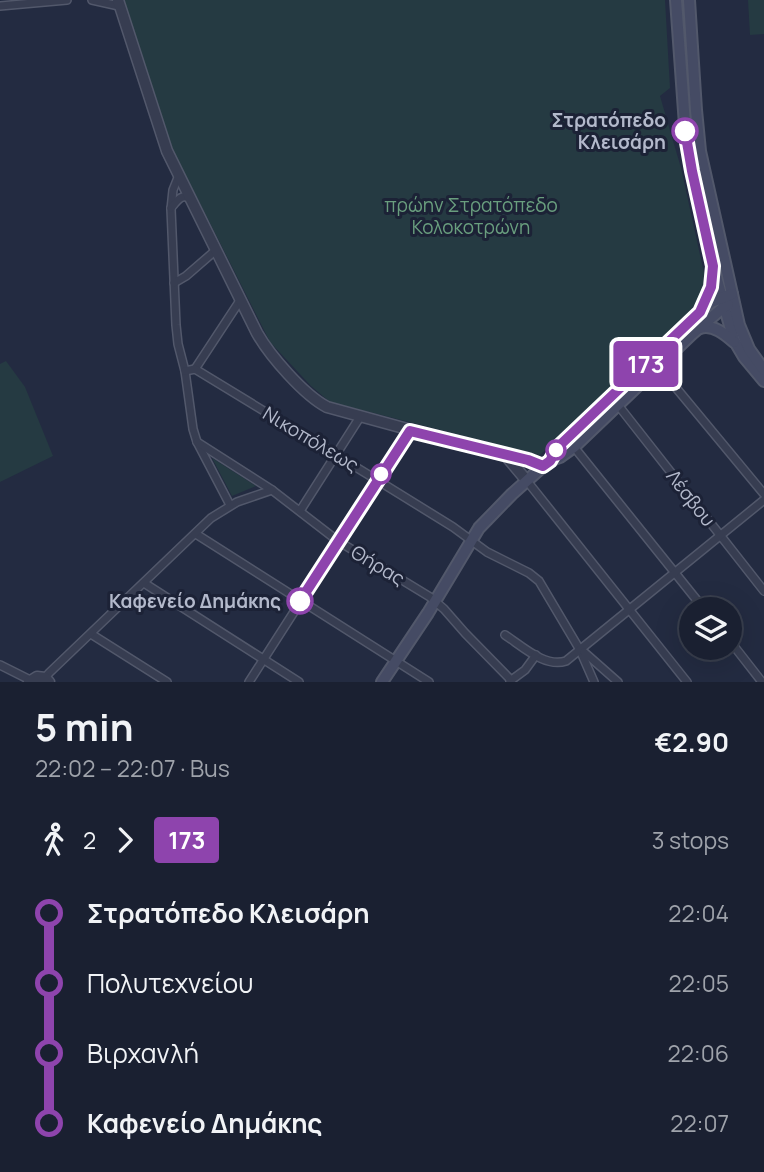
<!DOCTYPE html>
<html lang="en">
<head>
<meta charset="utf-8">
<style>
  :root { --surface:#1a2031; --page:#232839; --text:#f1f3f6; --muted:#9fa3ab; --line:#383e4d }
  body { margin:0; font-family:Manrope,sans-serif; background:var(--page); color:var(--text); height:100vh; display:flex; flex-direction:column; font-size:26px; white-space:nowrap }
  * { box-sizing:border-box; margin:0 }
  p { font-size:23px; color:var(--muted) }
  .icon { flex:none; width:38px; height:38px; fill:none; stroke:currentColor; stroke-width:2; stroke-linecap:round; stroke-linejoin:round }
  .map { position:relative; height:682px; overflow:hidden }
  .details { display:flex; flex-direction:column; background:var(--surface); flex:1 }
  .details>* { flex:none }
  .badge { padding:0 14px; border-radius:5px; font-size:24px; line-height:46px }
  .controls { position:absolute; left:679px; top:597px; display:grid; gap:14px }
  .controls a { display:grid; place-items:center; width:63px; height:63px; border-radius:50%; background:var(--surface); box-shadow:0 7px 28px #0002,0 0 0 2px var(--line); font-size:35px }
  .map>.badge { position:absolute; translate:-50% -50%; box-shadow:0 0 0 4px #fff }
  .legs { display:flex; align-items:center; gap:10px; height:77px; padding:0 35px; font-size:23px }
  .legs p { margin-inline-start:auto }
  .summary { display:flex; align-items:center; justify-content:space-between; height:119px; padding:0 35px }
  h1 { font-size:38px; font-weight:700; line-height:52px }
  ul { padding:0 35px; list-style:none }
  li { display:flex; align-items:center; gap:24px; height:70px; font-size:26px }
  li i { display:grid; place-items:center; width:10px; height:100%; margin:0 9px; background:currentColor }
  li i::after { content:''; width:18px; height:18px; margin:-9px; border:5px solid; border-radius:50%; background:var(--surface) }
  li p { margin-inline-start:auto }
  li:first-child i { background:linear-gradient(#0000 50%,currentColor 0) }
  li:last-child i { background:linear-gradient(currentColor 50%,#0000 0) }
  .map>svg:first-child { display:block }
  .green { fill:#253a42 }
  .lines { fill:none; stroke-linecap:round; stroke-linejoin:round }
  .minor-casing { stroke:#52586b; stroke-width:10 }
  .tertiary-casing { stroke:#52586b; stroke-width:13 }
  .secondary-casing { stroke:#52586b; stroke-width:14 }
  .minor { stroke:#373d51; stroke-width:7 }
  .tertiary { stroke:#373d51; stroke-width:10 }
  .secondary { stroke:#454b64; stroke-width:10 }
  .line-1-casing { stroke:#fff; stroke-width:16 }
  .line-1 { stroke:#8e44ad; stroke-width:10 }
  .stop-1-dot { fill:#fff; stroke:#8e44ad; stroke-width:3.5 }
  .labels { text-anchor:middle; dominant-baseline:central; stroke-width:6; stroke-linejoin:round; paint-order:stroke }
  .stop-label { font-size:19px; font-weight:bold; fill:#b3b9cb; stroke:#1c2236; text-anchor:end }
  .park-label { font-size:19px; fill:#699e7e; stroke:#1c2236 }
  .street-label { font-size:19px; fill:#b3b9cb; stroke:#1c2236 }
</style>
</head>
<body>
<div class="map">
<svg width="764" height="682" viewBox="0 0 764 682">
  <rect width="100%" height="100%" fill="#232b41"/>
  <g class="green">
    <path d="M 123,0 L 665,0 L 670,88 L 660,96 L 681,168 L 704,273 C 704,295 694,308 679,323 L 540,455 L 330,402 L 311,386 L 270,342 L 266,334 L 170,144 Z"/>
    <polygon points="748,0 764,0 764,34 750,35"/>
    <polygon points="6,361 25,387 53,456 0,482 0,364"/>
    <polygon points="212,458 256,486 232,496"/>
  </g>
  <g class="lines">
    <defs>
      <g id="minor">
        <polyline points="92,0 119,6"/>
        <polyline points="0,6 67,0"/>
        <polyline points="179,175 173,190 171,209 176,325 178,344 185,371 193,429 197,442 230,505"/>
        <path d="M 171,208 C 176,202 183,191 191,200"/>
        <polyline points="174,283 186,276 216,250"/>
        <polyline points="658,366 764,494"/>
        <polyline points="195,369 241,299"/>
        <polyline points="185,371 195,369 377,480 453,527 487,552 529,573 539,581 580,650 594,682"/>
        <polyline points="618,405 764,591"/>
        <polyline points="197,442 272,490 338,541 430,597 444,609 465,633 511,680"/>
        <polyline points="574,447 704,609"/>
        <polyline points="527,481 687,682"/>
        <polyline points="300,511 360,417"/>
        <polyline points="196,534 429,682"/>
        <polyline points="144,583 299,682"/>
        <polyline points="91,634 167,682"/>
        <path d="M 505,635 C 522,646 545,668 566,661 L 764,500"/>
        <polyline points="730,641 762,682"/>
        <polyline points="584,652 618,682"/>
        <polyline points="0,665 30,680"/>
        <polyline points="45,678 49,673 211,518 237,502 272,490"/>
        <polyline points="510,681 525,670 536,655"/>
        <polyline points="249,682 410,431"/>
      </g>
      <g id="tertiary">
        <path d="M 118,0 L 167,151 L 257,333 C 270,356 304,395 327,407 L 506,456 L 527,481"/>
        <polyline points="506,456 528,460 543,466"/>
        <polyline points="29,682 37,677 45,678 49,682"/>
      </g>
      <g id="secondary">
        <polyline points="676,0 686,139 713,266 734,340 744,357 764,381"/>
        <polyline points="689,0 696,110 700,151 739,325 749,349 764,370"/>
        <polyline points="703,307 711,287 713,272"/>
        <path d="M 700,328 C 713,324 725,334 734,342"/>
        <polyline points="549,461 560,457 574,447 692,334 724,307 728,305"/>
        <polyline points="382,682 428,613 479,528 512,494 549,461 558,447 693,318 711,302 732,294"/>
      </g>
    </defs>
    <use href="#minor" class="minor-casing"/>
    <use href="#tertiary" class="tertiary-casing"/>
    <use href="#secondary" class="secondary-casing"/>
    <use href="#minor" class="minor"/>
    <use href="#tertiary" class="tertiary"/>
    <use href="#secondary" class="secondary"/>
  </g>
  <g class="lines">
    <defs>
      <polyline id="line-1" points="300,601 410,431 528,460 543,466 550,461 558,447 700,312 711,287 713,266 692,171 685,131"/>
    </defs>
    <use href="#line-1" class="line-1-casing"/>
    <use href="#line-1" class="line-1"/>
  </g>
  <g class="stop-1-dot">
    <circle cx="685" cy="131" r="12"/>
    <circle cx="556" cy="450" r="9"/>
    <circle cx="381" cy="474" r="9"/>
    <circle cx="300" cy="601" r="12"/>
  </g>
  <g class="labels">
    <g class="stop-label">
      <text x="666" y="120">Στρατόπεδο<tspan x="666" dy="22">Κλεισάρη</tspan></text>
      <text x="281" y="601">Καφενείο Δημάκης</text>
    </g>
    <g class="park-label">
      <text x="471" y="205">πρώην Στρατόπεδο<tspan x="471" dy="22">Κολοκοτρώνη</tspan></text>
    </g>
    <g class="street-label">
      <text transform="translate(311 439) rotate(31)">Νικοπόλεως</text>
      <text transform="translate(691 498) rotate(52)">Λέσβου</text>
      <text transform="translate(378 565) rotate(31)">Θήρας</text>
    </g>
  </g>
</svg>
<div class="controls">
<a><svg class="icon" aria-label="layers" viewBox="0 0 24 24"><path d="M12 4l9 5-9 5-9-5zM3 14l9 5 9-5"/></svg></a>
</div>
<b class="badge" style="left:646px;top:364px;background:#8e44ad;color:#fff">173</b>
</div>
<section class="details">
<div class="summary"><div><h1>5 min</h1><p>22:02 – 22:07 · Bus</p></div><b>€2.90</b></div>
<div class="legs"><svg class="icon" aria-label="walk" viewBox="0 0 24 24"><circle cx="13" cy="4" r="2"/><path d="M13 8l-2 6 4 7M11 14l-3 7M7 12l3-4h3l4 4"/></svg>2<svg class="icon" aria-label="forward" viewBox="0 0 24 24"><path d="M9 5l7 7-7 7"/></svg><b class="badge" style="background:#8e44ad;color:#fff">173</b><p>3 stops</p></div>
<ul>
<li><i style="color:#8e44ad"></i><b>Στρατόπεδο Κλεισάρη</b><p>22:04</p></li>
<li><i style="color:#8e44ad"></i><span>Πολυτεχνείου</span><p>22:05</p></li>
<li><i style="color:#8e44ad"></i><span>Βιρχανλή</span><p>22:06</p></li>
<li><i style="color:#8e44ad"></i><b>Καφενείο Δημάκης</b><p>22:07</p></li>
</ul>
</section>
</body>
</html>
